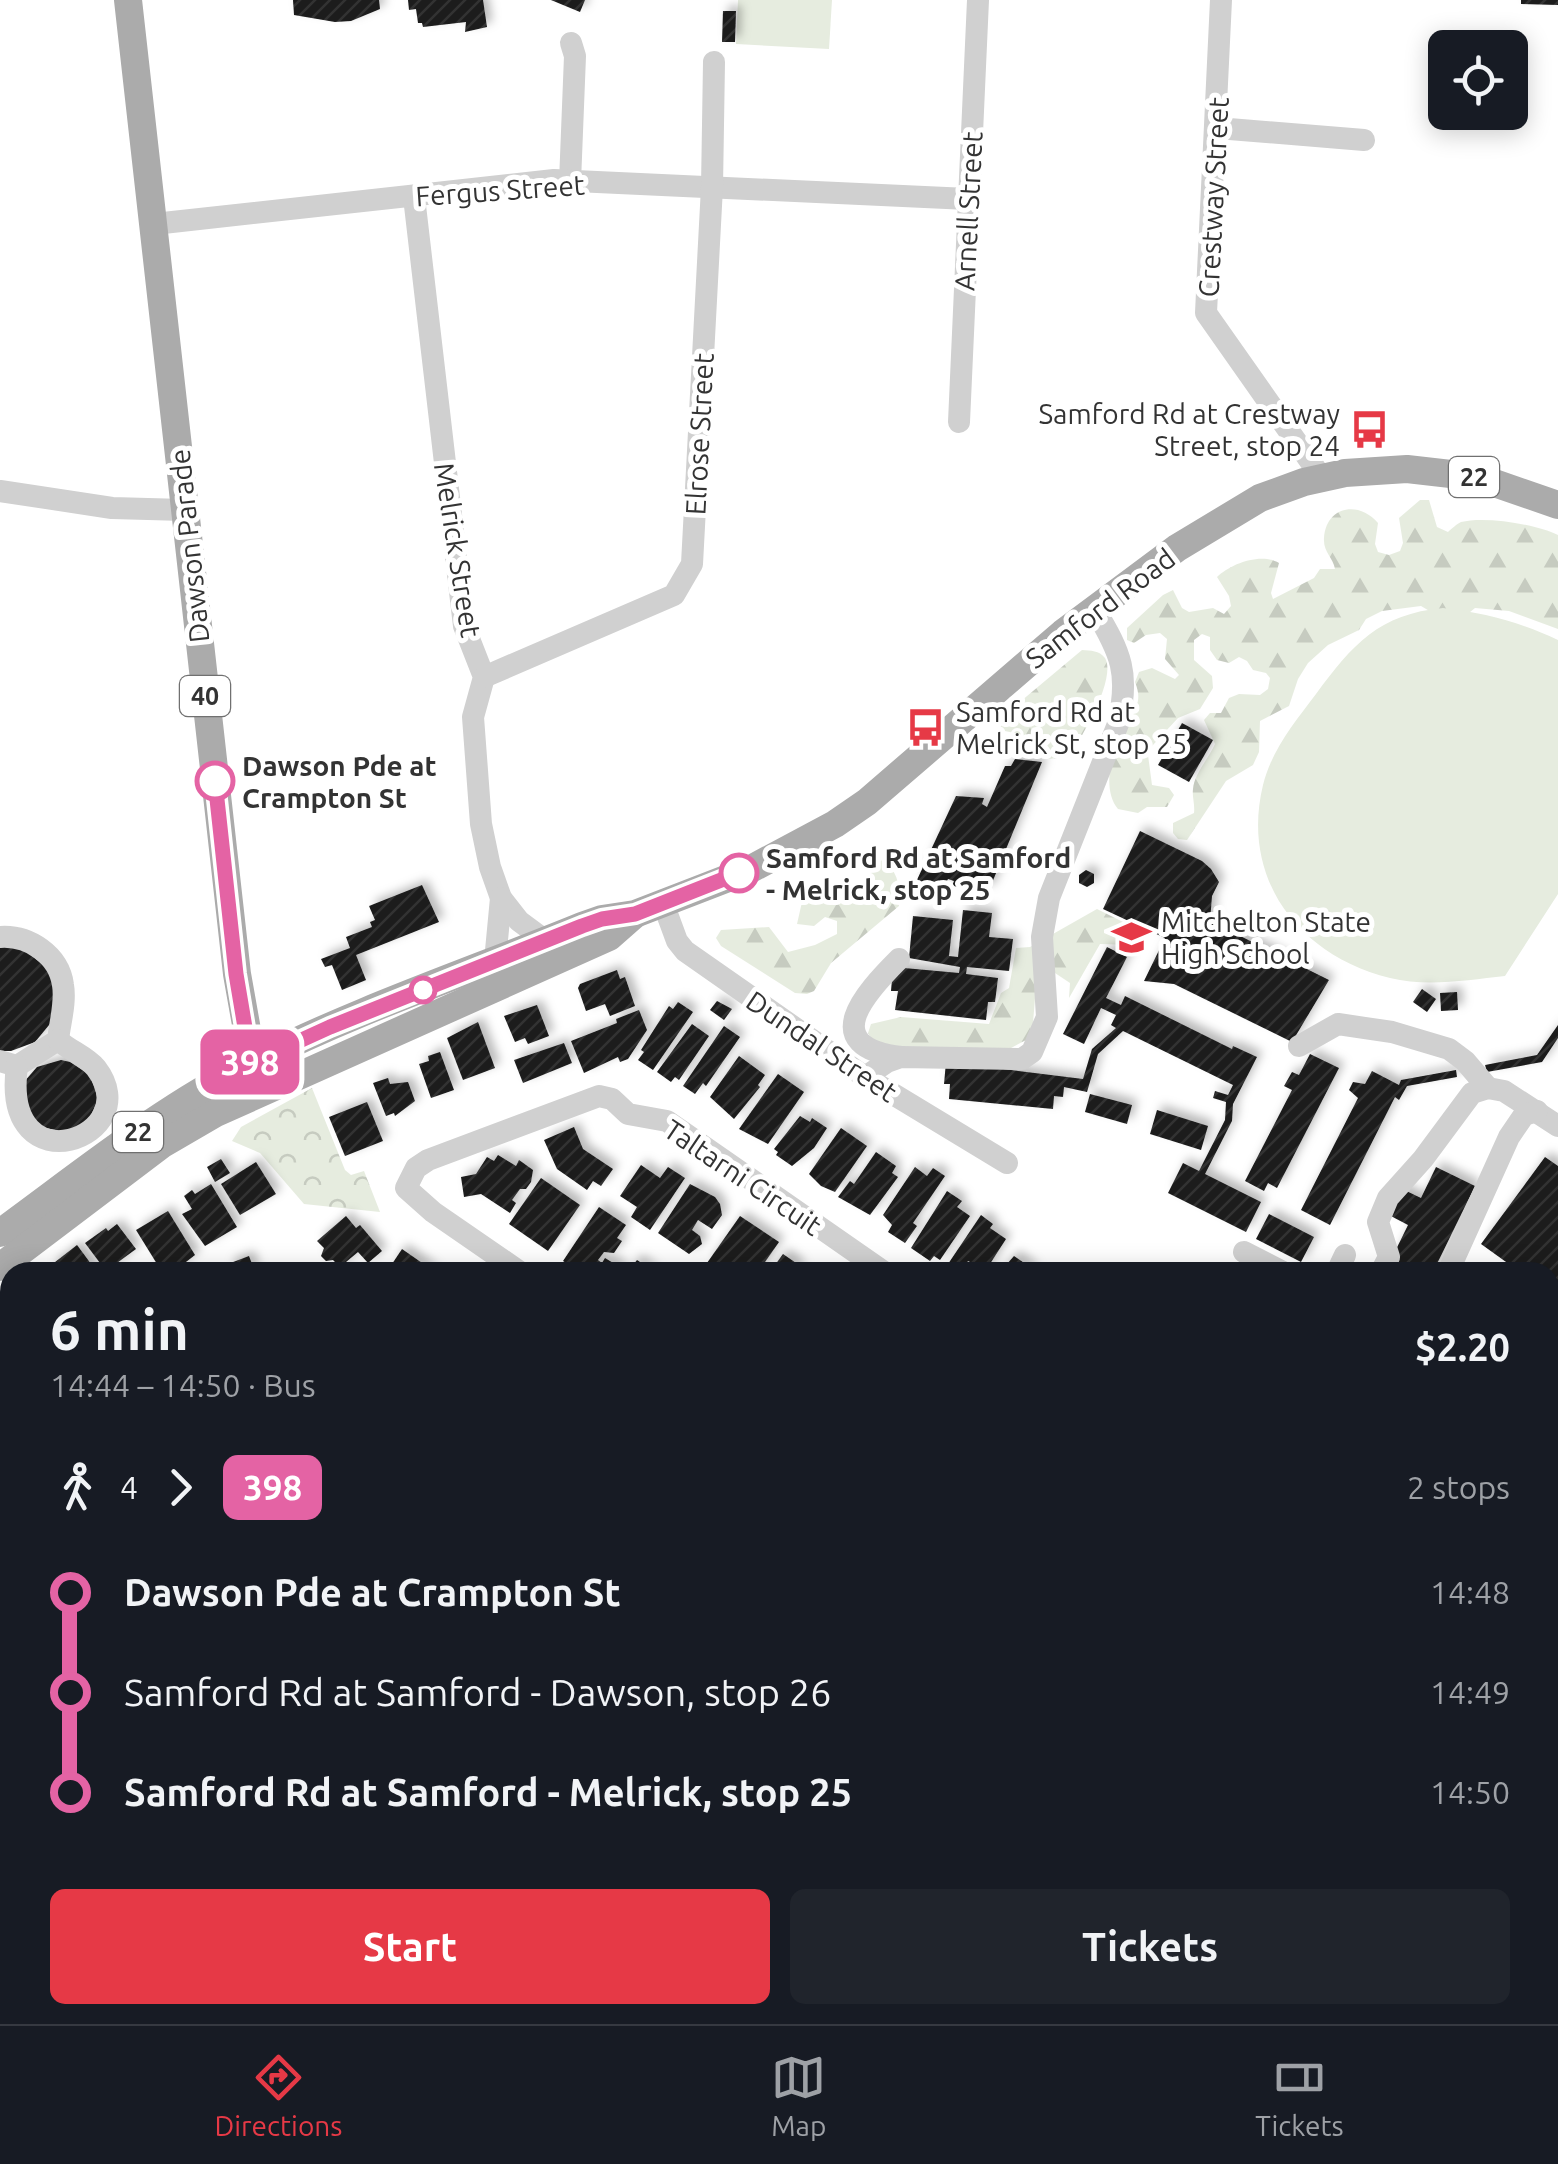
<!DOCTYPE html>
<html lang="en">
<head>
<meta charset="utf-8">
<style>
  :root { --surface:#171b24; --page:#20242c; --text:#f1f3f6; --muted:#9ea1a6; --line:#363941; --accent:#e63946 }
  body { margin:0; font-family:Ubuntu,sans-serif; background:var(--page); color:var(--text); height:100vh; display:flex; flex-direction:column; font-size:38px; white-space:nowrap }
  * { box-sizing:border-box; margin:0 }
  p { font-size:32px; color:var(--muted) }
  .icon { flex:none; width:55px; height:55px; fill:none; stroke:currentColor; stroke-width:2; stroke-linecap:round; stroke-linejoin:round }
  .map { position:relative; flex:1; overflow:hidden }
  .sheet { position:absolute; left:0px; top:1262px; width:1560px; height:762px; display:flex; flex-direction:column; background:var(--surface); border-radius:30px 30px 0 0; box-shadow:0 5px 25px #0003 }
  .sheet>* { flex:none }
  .badge { padding:0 20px; border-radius:15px; font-size:35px; line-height:65px }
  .tools { position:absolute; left:1428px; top:30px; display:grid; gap:20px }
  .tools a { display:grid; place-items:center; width:100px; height:100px; border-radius:15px; background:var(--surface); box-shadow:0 5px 25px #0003; font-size:50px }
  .map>.badge { position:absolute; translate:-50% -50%; box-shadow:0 0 0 5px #fff }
  .legs { display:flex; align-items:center; gap:15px; height:110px; padding:0 50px; font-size:32px }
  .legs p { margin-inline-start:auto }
  .head { display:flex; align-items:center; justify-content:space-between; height:170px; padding:0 50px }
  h1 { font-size:55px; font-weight:700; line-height:75px }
  .action { display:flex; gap:20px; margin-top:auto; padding:20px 50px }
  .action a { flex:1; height:115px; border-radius:15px; background:var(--accent); color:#fff; font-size:40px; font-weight:700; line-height:115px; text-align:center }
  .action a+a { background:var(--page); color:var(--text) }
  ul { padding:0 50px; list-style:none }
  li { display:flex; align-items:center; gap:35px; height:100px; font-size:38px }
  li i { display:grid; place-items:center; width:15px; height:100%; margin:0 12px; background:currentColor }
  li i::after { content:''; width:25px; height:25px; margin:-12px; border:8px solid; border-radius:50%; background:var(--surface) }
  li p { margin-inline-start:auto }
  li:first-child i { background:linear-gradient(#0000 50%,currentColor 0) }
  li:last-child i { background:linear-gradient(currentColor 50%,#0000 0) }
  .tab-bar { display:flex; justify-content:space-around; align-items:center; height:140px; border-top:2px solid var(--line); background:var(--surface); font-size:28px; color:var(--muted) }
  .tab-bar a { display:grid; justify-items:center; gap:5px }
  .tab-bar .on { color:var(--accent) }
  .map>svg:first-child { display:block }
  .forest { fill:url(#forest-firs) }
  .park { fill:url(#park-crowns) }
  .pitch { fill:#e6ecdf }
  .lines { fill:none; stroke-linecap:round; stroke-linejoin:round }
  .stream { stroke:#cfe2ee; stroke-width:5 }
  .building { fill:url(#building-hatch); filter:url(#shadow) }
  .minor { stroke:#d0d0d0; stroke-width:22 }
  .major { stroke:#ababab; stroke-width:28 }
  .line-1-casing { stroke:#fff; stroke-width:22 }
  .line-1 { stroke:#e463a4; stroke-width:15 }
  .stop-1-dot { fill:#fff; stroke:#e463a4; stroke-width:5 }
  .labels { text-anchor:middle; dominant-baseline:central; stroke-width:10; stroke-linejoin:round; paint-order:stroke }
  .shield { fill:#fff; stroke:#707070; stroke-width:2.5 }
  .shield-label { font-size:25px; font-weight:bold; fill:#333 }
  .street-label { font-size:28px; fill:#333; stroke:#fff }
  .poi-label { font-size:28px; fill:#333; stroke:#fff; text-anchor:start }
  .stop-label { font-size:28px; font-weight:bold; fill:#333; stroke:#fff; text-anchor:start }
</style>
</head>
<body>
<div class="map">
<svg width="1558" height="2024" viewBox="0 0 1558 2024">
  <defs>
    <pattern id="forest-firs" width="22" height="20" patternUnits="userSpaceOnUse" patternTransform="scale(2.5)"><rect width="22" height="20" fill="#e6ecdf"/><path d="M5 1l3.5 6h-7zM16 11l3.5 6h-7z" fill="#c6cbc0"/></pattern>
    <pattern id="park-crowns" width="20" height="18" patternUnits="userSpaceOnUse" patternTransform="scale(2.5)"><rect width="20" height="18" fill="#e6ecdf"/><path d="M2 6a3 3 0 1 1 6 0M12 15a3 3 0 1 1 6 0" fill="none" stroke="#c6cbc0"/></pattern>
    <pattern id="building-hatch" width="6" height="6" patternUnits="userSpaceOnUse" patternTransform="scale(2.5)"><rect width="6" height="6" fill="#1a1a1a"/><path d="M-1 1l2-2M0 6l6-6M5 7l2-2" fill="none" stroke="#333"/></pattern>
    <filter id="shadow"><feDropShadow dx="5.5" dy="-5.5" stdDeviation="5" flood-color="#0004"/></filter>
  </defs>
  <rect width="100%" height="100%" fill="#fff"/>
  <g class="forest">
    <path d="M 1420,500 L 1429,500 L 1437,527 L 1448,532 C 1450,530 1458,523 1461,522 C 1485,516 1536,524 1558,535 L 1558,629 L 1509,611 L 1475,608 L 1464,617 L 1448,622 L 1421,606 L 1382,611 L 1366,619 L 1359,630 L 1328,645 L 1308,663 L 1298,679 L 1289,706 L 1260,721 L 1259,752 L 1253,765 L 1226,781 L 1187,840 L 1178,839 L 1173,833 L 1173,823 L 1194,813 C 1195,804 1192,797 1193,789 C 1194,774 1209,758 1215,744 L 1204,720 L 1210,713 L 1221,713 L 1229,698 L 1239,694 L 1260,695 L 1268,689 L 1270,678 L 1266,673 L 1253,670 L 1247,661 L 1239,657 L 1229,663 L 1217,660 L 1210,650 L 1210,637 L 1202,634 L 1194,640 L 1194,660 L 1212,676 L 1213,688 L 1200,709 L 1178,718 L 1153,745 L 1148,755 L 1152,785 L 1169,788 L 1174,795 L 1167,807 L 1147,807 L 1138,813 L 1118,809 C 1102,790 1111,754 1121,732 C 1130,711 1145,707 1135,682 L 1139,672 L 1152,668 L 1175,679 L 1179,675 L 1165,659 L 1167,639 L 1160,633 L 1146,635 L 1134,643 L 1127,640 L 1127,628 L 1163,595 L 1173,590 L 1182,608 L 1189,612 L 1213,608 L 1224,614 L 1231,606 L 1229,596 L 1217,577 C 1230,564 1261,552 1279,563 L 1271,593 L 1273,599 L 1314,578 L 1320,569 L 1335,569 C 1333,557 1323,552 1324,538 C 1326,506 1359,500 1378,523 L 1375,544 L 1378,552 L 1389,555 L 1400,551 L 1403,543 L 1399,518 Z"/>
    <path d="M 1082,650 C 1091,651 1099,650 1105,658 C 1117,678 1081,740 1068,757 L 1047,759 L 1019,734 L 1000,730 L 1003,716 Z"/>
    <path d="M 884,860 C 899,875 900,885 899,906 L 831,963 L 814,991 L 807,994 L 795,993 L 721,946 L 716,938 L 721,930 L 769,927 L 788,952 L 815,945 L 837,934 L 837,921 L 825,917 L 814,926 L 797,924 L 802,902 L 829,891 L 840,897 C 857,887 867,881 875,862 Z"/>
    <polygon points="1097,909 1139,930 1142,937 1134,945 1100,944 1069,998 1070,983 1055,973 1037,974 1033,1023 1026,1040 1011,1048 889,1048 874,1042 868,1033 871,1024 901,1017 989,1024 1001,993 1009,988 1016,948 1030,947"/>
    <polygon points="1558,1453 1558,1538 1551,1545 1552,1553 1558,1556 1558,1639 1550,1635 1550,1464"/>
  </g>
  <g class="park">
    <polygon points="312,1088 345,1170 351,1175 364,1171 380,1212 304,1204 260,1153 232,1141 241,1127"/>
    <polygon points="1552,1768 1558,1769 1558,1919 1550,1929"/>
    <polygon points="775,2015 1521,2015 1514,2024 778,2024 774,2021"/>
  </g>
  <g class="pitch">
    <polygon points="738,0 832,0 829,49 736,44"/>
    <path d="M 1443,608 C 1485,613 1520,622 1558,640 L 1558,894 L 1505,976 C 1468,980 1427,987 1390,978 C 1300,956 1240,880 1263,785 C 1272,749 1295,722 1316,694 C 1353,644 1379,614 1443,608 Z"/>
  </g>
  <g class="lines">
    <g class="stream">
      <polyline points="1550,1603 1558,1603"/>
      <polyline points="1550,1867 1558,1857"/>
      <polyline points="1174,2024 1196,2015"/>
    </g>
  </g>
  <g class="building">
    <polygon points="293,0 379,0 380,9 351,21 335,22 294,15"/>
    <polygon points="408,0 483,0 487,27 465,32 466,22 423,27 422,23 418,23 416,9 409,10"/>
    <polygon points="551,0 585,0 580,12"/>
    <polygon points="1521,0 1558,0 1558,5 1521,4"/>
    <polygon points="723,11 736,11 735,42 722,42"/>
    <polygon points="1182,723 1213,740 1189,782 1158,765"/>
    <polygon points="1015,759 1042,762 989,890 952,886 954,881 948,879 945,885 916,882 956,796 984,798 982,804 987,807 1005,766 1011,766"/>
    <polygon points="1140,831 1202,861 1211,869 1219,882 1212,896 1210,921 1329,980 1292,1042 1174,984 1144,981 1165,938 1103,909"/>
    <polygon points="1086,870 1094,874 1094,883 1087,887 1079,883 1079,875"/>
    <polygon points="422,885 439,922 356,955 366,980 342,990 332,965 325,967 321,959 350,948 346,937 372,927 370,922 375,920 369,906"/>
    <polygon points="963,910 992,913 989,937 1013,939 1009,971 967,967 966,974 998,978 995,1002 988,1002 986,1020 895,1010 898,991 891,991 893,967 959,973 960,967 909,958 913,916 953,920 949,956 958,957"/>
    <polygon points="0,942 16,943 54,974 54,1019 35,1042 11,1051 0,1051"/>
    <polygon points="1107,947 1127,957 1106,998 1121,1005 1125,996 1232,1049 1233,1046 1257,1057 1233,1104 1232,1121 1205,1174 1261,1202 1246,1232 1168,1193 1183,1163 1199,1171 1225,1120 1226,1102 1213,1098 1215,1091 1228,1095 1233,1085 1123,1031 1098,1054 1087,1092 1064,1087 1063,1097 1054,1096 1053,1109 949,1099 950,1084 944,1084 946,1062 1083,1079 1092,1049 1116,1028 1111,1025 1116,1015 1101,1008 1084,1044 1063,1034"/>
    <polygon points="617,970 620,979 625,977 635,1006 610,1016 605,1004 586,1011 578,988 580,984"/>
    <polygon points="1422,989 1436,999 1427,1012 1413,1002"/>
    <polygon points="1457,992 1458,1010 1441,1011 1440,993"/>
    <polygon points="717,1001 732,1009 724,1020 710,1010"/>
    <polygon points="678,1002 693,1012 653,1070 638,1060 644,1052 641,1050 669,1006 673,1009"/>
    <polygon points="537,1005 549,1036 528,1044 525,1038 515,1042 504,1016"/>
    <polygon points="639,1010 647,1030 628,1059 620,1062 618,1057 584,1073 571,1041 617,1023 616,1019"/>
    <polygon points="478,1022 495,1068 463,1080 447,1038"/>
    <polygon points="692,1024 709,1036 679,1080 675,1077 671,1082 657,1072"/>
    <polygon points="1558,1025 1558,1038 1542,1062 1487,1072 1485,1065 1537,1055"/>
    <polygon points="724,1026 740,1037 706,1086 703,1083 695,1094 683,1086"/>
    <polygon points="564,1043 572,1063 523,1083 514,1060"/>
    <polygon points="440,1052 454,1090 431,1098 419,1064 429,1061 428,1056"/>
    <polygon points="1310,1054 1339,1068 1277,1188 1268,1183 1264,1191 1245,1181 1292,1090 1284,1086 1292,1072 1299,1075"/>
    <polygon points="739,1056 765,1075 758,1085 760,1087 734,1119 710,1097"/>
    <polygon points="61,1060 70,1062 90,1075 98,1099 86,1127 76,1134 30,1125 24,1082 37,1067"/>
    <polygon points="1456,1070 1457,1077 1407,1086 1399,1100 1395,1097 1330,1225 1301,1210 1358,1098 1349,1090 1353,1082 1365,1084 1372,1071 1399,1085 1401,1080"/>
    <polygon points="778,1074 804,1092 768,1144 739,1129"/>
    <polygon points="388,1078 390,1084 408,1082 415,1101 395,1116 394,1113 386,1116 373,1083"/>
    <polygon points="1090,1094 1132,1105 1127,1124 1085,1112"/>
    <polygon points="367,1102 383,1141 345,1156 329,1117"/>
    <polygon points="1157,1110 1208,1126 1201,1150 1150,1134"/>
    <polygon points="800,1116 810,1122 812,1118 827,1128 814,1148 792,1166 776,1155 778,1152 774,1149"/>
    <polygon points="574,1127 583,1149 613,1169 601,1186 593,1181 587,1190 557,1169 544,1140"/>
    <polygon points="841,1128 867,1146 835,1192 821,1186 809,1174"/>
    <polygon points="876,1152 896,1166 892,1173 898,1177 870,1215 838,1197 850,1181 854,1184"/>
    <polygon points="498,1155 516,1166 519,1160 533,1170 531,1182 526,1189 520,1189 512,1200 516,1203 510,1213 481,1194 464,1197 461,1177 476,1174 487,1157 494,1161"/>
    <polygon points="1545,1157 1558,1166 1558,1300 1550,1294 1550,1272 1520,1272 1481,1244"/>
    <polygon points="221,1159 230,1173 215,1182 207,1167"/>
    <polygon points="256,1162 276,1194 240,1215 221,1184"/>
    <polygon points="641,1165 660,1178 668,1167 685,1178 650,1230 631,1217 637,1207 620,1196"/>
    <polygon points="915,1167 927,1176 933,1168 945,1176 913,1223 917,1226 905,1243 888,1232 892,1225 883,1215"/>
    <polygon points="1436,1167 1475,1186 1433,1272 1385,1272 1408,1225 1387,1214 1400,1188 1421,1198"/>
    <polygon points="541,1178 580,1205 548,1251 509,1224"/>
    <polygon points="211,1184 237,1227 205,1246 182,1214 192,1209 184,1196 192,1190 195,1194"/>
    <polygon points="690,1184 715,1197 720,1204 722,1215 712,1229 698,1220 692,1230 700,1236 702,1244 689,1254 658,1233"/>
    <polygon points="947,1191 962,1201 957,1207 970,1216 940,1260 934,1256 930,1261 911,1248"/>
    <polygon points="599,1207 626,1225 617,1238 622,1241 614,1253 604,1252 598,1260 602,1263 605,1258 623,1269 621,1272 590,1272 580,1266 577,1270 563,1261"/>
    <polygon points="168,1211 195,1255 173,1272 162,1272 136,1230"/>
    <polygon points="1269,1214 1314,1237 1301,1262 1256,1239"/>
    <polygon points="981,1215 993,1224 990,1228 1006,1239 986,1270 990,1272 966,1272 972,1263 968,1261 961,1272 948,1264"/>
    <polygon points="346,1216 356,1228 360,1225 382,1251 368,1263 358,1252 340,1267 333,1260 326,1261 321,1256 324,1248 317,1241"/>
    <polygon points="740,1216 779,1242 758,1272 722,1272 707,1263"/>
    <polygon points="117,1224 136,1249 106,1271 85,1243 106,1228 108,1231"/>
    <polygon points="77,1245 97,1272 56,1272 50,1266"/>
    <polygon points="402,1249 435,1272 405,1272 392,1264"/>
    <polygon points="783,1254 799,1265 796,1268 803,1272 770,1272"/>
    <polygon points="249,1256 255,1272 231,1272 228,1264"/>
    <polygon points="1014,1256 1033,1269 1031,1272 1000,1272"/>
    <polygon points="637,1260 655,1272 628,1272"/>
    <polygon points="5,1301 10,1308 10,1336 0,1343 0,1304"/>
    <polygon points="1558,1946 1558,2000 1550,1992 1550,1953"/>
    <polygon points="109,2015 148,2015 146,2024 117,2024 108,2020"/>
    <polygon points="243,2015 274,2015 273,2024 243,2020"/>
    <polygon points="351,2015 374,2015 373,2024 339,2024 341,2017 350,2018"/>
    <polygon points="463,2015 501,2015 500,2024 462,2024"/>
    <polygon points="680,2015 725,2015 723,2024 678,2024"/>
    <polygon points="1523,2015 1543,2015 1540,2020 1547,2024 1517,2024"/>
  </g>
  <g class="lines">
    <g class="minor">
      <polyline points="1221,0 1206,313 1322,478"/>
      <polyline points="1217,128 1364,140"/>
      <polyline points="570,182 575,56 571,43"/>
      <polyline points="414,197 464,626 484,677 473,717 481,824 490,867 501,898 519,921 546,941"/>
      <polyline points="154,224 554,180 968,199"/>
      <polyline points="959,422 978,0"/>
      <polyline points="0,491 112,508 184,510"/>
      <polyline points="484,677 674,595 692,564 712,187 714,62"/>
      <polyline points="663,903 677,941 685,951 865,1077 1007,1163"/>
      <path d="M 0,937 C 29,935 59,955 63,985 C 66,1003 60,1022 58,1040 L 17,1066 L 0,1061"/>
      <path d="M 899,959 C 865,993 816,1046 901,1057"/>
      <polyline points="495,961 501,898"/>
      <polyline points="1299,1046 1338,1024 1392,1032 1449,1049 1465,1061 1488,1088"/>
      <path d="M 17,1066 C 0,1191 149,1137 96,1068 C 86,1056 70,1051 58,1040"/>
      <path d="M 865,1077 L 887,1062 L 901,1057 L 1022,1059 L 1032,1052 L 1047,1017 L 1042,937 L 1049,898 L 1118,724 C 1130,674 1121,653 1095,610"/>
      <polyline points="1244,1252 1283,1272"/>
      <polyline points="520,1272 433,1212 406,1188 416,1168 428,1160 599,1096 612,1099 628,1114 667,1121 884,1272"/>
      <polyline points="1337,1272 1345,1255"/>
      <polyline points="1381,1272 1389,1257 1378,1222 1388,1198 1423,1159 1472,1093 1488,1088 1504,1091 1558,1126"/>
      <polyline points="1448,1272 1509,1137 1524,1115 1537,1111"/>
      <polyline points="1550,1438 1558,1426"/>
      <polyline points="1550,1745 1558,1745"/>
      <polyline points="194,2024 196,2015"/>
      <polyline points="420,2024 422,2015"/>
      <polyline points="640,2024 641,2015"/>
    </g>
    <g class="major">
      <polyline points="128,0 237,974 258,1092"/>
      <path d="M 0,1233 C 81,1174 162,1108 252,1063 C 358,1009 472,971 582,926 L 602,919 L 635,914 L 749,870 L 835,824 L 867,802 L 1063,633 L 1177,548 L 1260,498 L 1304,482 L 1345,473 L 1407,469 L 1477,477 L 1558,505"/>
      <polyline points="0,1267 161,1145 216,1113 609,937 634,915"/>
    </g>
  </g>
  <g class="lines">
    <defs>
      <polyline id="line-1" points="215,781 236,974 251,1063 330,1027 582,926 602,919 635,914 739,873"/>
    </defs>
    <use href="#line-1" class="line-1-casing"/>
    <use href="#line-1" class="line-1"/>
  </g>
  <defs>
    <symbol id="bus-bare" viewBox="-9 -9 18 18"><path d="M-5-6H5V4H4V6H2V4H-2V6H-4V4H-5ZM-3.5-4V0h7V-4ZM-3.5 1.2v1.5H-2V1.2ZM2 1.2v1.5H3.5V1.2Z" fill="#e63946" stroke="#fff" stroke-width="2.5" paint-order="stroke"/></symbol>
    <symbol id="school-bare" viewBox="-9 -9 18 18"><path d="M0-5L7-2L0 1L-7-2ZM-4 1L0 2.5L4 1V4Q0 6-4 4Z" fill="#e63946" stroke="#fff" stroke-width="2.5" paint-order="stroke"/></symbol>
  </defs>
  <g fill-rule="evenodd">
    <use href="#bus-bare" x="1342" y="402" width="55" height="55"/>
    <use href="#bus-bare" x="898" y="700" width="55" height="55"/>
    <use href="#school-bare" x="1104" y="910" width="55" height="55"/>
  </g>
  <g class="stop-1-dot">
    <circle cx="215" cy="781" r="18"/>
    <circle cx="739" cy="873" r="18"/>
    <circle cx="423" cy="990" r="12"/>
  </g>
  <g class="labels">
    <g class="shield">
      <rect x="1449" y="457" width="50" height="40" rx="8"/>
      <rect x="180" y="676" width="50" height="40" rx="8"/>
      <rect x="113" y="1112" width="50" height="40" rx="8"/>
    </g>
    <g class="shield-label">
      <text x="1474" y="477">22</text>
      <text x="205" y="696">40</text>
      <text x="138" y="1132">22</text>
    </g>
    <g class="street-label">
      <text transform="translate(500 190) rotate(-4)">Fergus Street</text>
      <text transform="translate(1213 197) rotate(-87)">Crestway Street</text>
      <text transform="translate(968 211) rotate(-87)">Arnell Street</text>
      <text transform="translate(699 434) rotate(-87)">Elrose Street</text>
      <text transform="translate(189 546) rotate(-96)">Dawson Parade</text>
      <text transform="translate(458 550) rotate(81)">Melrick Street</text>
      <text transform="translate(1100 608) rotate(-37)">Samford Road</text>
      <text transform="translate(822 1046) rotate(34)">Dundal Street</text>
      <text transform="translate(743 1177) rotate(34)">Taltarni Circuit</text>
    </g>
    <g class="poi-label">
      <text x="1340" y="413" text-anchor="end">Samford Rd at Crestway<tspan x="1340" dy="32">Street, stop 24</tspan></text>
      <text x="956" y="711">Samford Rd at<tspan x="956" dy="32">Melrick St, stop 25</tspan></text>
      <text x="1161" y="921">Mitchelton State<tspan x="1161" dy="32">High School</tspan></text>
    </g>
    <g class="stop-label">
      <text x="242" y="765">Dawson Pde at<tspan x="242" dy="32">Crampton St</tspan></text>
      <text x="766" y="857">Samford Rd at Samford<tspan x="766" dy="32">- Melrick, stop 25</tspan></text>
    </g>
  </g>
</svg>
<div class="tools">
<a><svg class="icon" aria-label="locate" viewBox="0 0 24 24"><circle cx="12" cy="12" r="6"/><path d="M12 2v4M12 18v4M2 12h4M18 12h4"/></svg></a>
</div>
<b class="badge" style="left:250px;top:1062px;background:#e463a4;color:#fff">398</b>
<section class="sheet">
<div class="head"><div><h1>6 min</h1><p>14:44 – 14:50 · Bus</p></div><b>$2.20</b></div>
<div class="legs"><svg class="icon" aria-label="walk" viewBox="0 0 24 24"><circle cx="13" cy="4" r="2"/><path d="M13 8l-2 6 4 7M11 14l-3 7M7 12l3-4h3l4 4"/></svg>4<svg class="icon" aria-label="forward" viewBox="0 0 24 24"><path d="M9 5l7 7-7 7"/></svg><b class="badge" style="background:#e463a4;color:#fff">398</b><p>2 stops</p></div>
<ul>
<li><i style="color:#e463a4"></i><b>Dawson Pde at Crampton St</b><p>14:48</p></li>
<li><i style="color:#e463a4"></i><span>Samford Rd at Samford - Dawson, stop 26</span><p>14:49</p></li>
<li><i style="color:#e463a4"></i><b>Samford Rd at Samford - Melrick, stop 25</b><p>14:50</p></li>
</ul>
<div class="action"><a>Start</a><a>Tickets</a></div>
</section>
</div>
<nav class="tab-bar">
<a class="on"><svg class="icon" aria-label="directions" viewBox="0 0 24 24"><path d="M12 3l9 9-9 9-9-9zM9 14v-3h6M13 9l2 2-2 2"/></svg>Directions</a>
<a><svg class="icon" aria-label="map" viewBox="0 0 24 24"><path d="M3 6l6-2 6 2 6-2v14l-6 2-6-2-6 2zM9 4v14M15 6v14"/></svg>Map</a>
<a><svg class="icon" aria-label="tickets" viewBox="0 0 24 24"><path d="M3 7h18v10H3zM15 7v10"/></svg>Tickets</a>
</nav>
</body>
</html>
